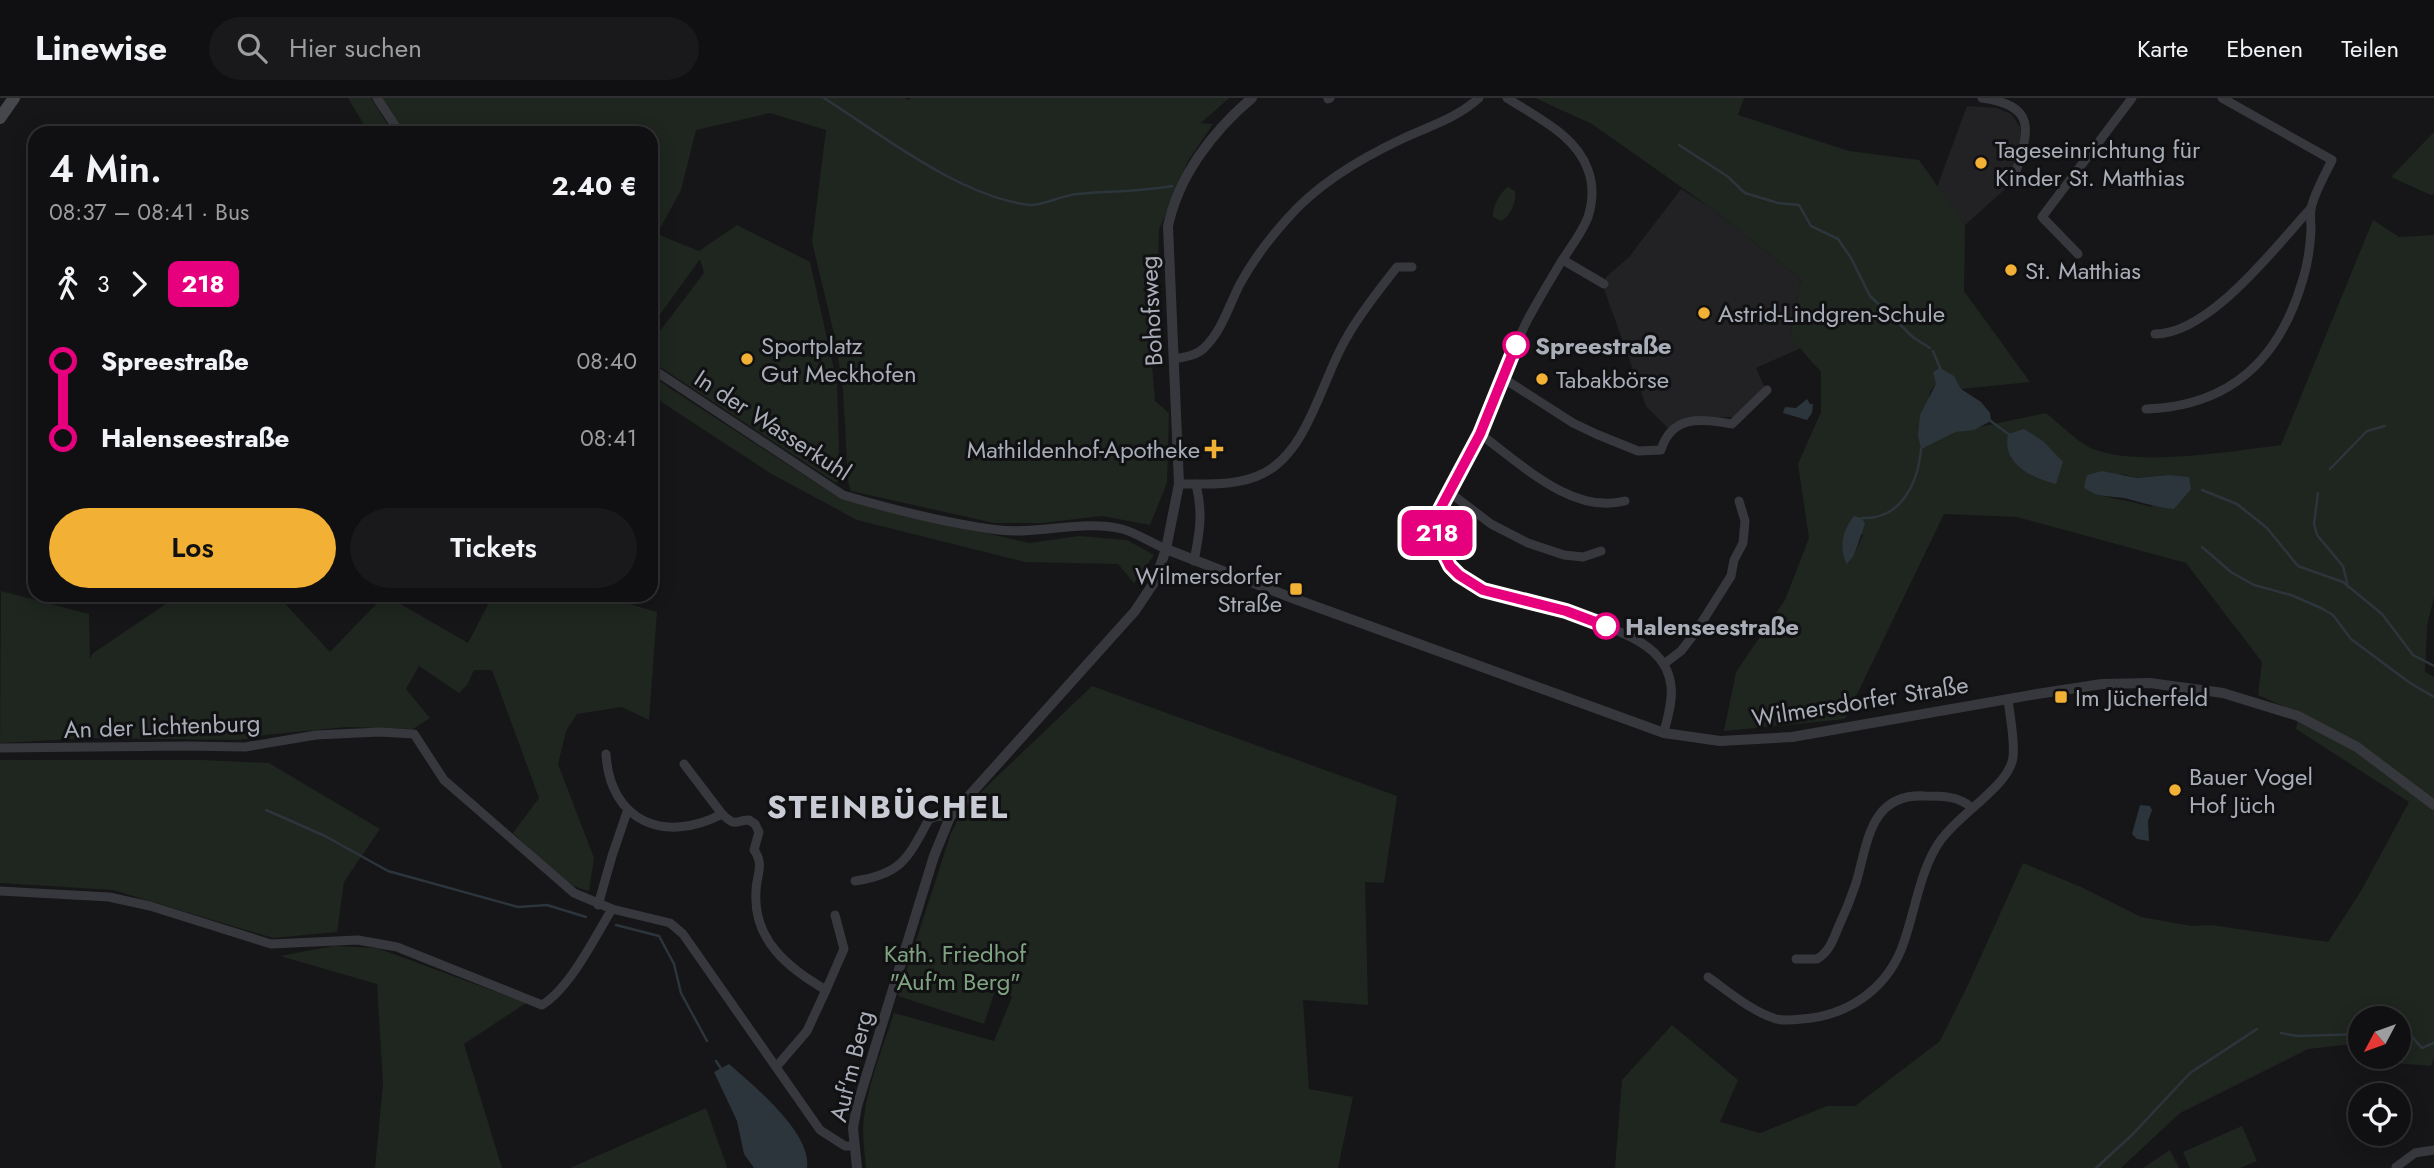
<!DOCTYPE html>
<html lang="de">
<head>
<meta charset="utf-8">
<style>
  :root { --surface:#101012; --page:#19191b; --text:#f1f3f6; --muted:#9c9d9f; --line:#303032; --accent:#f2b134 }
  body { margin:0; font-family:Jost,sans-serif; background:var(--page); color:var(--text); height:100vh; display:flex; flex-direction:column; font-size:26px; white-space:nowrap }
  * { box-sizing:border-box; margin:0 }
  p { font-size:23px; color:var(--muted) }
  .icon { flex:none; width:38px; height:38px; fill:none; stroke:currentColor; stroke-width:2; stroke-linecap:round; stroke-linejoin:round }
  .map { position:relative; flex:1; overflow:hidden }
  .panel { position:absolute; left:28px; top:28px; width:630px; height:476px; display:flex; flex-direction:column; background:var(--surface); border-radius:21px; box-shadow:0 4px 18px #0003,0 0 0 2px var(--line) }
  .panel>* { flex:none }
  .badge { padding:0 14px; border-radius:10px; font-size:24px; line-height:46px }
  .needle { width:46px; rotate:229deg }
  .fabs { position:absolute; left:2348px; top:908px; display:grid; gap:14px }
  .fabs a { display:grid; place-items:center; width:63px; height:63px; border-radius:50%; background:var(--surface); box-shadow:0 4px 18px #0003,0 0 0 2px var(--line); font-size:35px }
  .map>.badge { position:absolute; translate:-50% -50%; box-shadow:0 0 0 4px #fff }
  .legs { display:flex; align-items:center; gap:10px; height:77px; padding:0 21px; font-size:23px }
  .legs p { margin-inline-start:auto }
  .head { display:flex; align-items:center; justify-content:space-between; height:119px; padding:0 21px }
  h1 { font-size:38px; font-weight:600; line-height:52px }
  .action { display:flex; gap:14px; margin-top:auto; padding:14px 21px }
  .action a { flex:1; height:80px; border-radius:42px; background:var(--accent); color:#111; font-size:28px; font-weight:600; line-height:80px; text-align:center }
  .action a+a { background:var(--page); color:var(--text) }
  ul { padding:0 21px; list-style:none }
  li { display:flex; align-items:center; gap:24px; height:77px; font-size:26px }
  li i { display:grid; place-items:center; width:10px; height:100%; margin:0 9px; background:currentColor }
  li i::after { content:''; width:18px; height:18px; margin:-9px; border:5px solid; border-radius:50%; background:var(--surface) }
  li p { margin-inline-start:auto }
  li:first-child i { background:linear-gradient(#0000 50%,currentColor 0) }
  li:last-child i { background:linear-gradient(currentColor 50%,#0000 0) }
  header { display:flex; align-items:center; gap:42px; box-sizing:border-box; height:98px; padding:0 35px; background:var(--surface); border-bottom:2px solid var(--line) }
  header strong { font-size:33px }
  nav { display:flex; gap:38px; margin-inline-start:auto; font-size:24px }
  .search { width:490px; height:63px; background:var(--page); display:flex; align-items:center; gap:18px; box-sizing:border-box; padding:0 24px; border-radius:38px; color:var(--muted); font-size:26px }
  .map>svg:first-child { display:block }
  .built { fill:#222225 }
  .green { fill:#1e261f; fill-rule:evenodd }
  .water { fill:#2c353c }
  .lines { fill:none; stroke-linecap:round; stroke-linejoin:round }
  .stream { stroke:#2c353c; stroke-width:2.5 }
  .minor { stroke:#37383d; stroke-width:9 }
  .tertiary { stroke:#37383d; stroke-width:10 }
  .secondary { stroke:#45474d; stroke-width:12 }
  .line-1-casing { stroke:#fff; stroke-width:16 }
  .line-1 { stroke:#e6007e; stroke-width:10 }
  .poi-dot { fill:#f2b134; stroke:#111113; stroke-width:2.5 }
  .stop-1-dot { fill:#fff; stroke:#e6007e; stroke-width:3.5 }
  .labels { text-anchor:middle; dominant-baseline:central; stroke-width:6; stroke-linejoin:round; paint-order:stroke }
  .poi-label { font-size:24px; fill:#a8adb8; stroke:#111113; text-anchor:start }
  .street-label { font-size:24px; fill:#a8adb8; stroke:#111113 }
  .stop-label { font-size:24px; font-weight:bold; fill:#a8adb8; stroke:#111113; text-anchor:start }
  .park-label { font-size:24px; fill:#7fa381; stroke:#111113 }
  .district-label { font-size:32px; font-weight:bold; letter-spacing:2px; fill:#c9ccd4; stroke:#111113 }
</style>
</head>
<body>
<header>
<strong>Linewise</strong>
<div class="search"><svg class="icon" aria-label="search" viewBox="0 0 24 24"><circle cx="10" cy="10" r="6"/><path d="M15 15l6 6"/></svg>Hier suchen</div>
<nav><a>Karte</a><a>Ebenen</a><a>Teilen</a></nav>
</header>
<div class="map">
<svg width="2434" height="1070" viewBox="0 0 2434 1070">
  <rect width="100%" height="100%" fill="#161618"/>
  <g class="built">
    <polygon points="1967,8 1997,10 2011,16 2020,29 2021,45 2013,84 1965,127 1937,89"/>
    <polygon points="1681,91 1711,110 1801,181 1790,239 1801,250 1756,270 1765,290 1733,319 1687,320 1669,331 1646,308 1604,191 1606,179 1629,159"/>
  </g>
  <g class="green">
    <polygon points="348,0 371,0 393,35 369,35"/>
    <polygon points="381,0 904,0 908,2 911,0 1229,0 1201,25 1213,26 1188,63 1159,132 1157,214 1149,232 1155,303 1169,315 1167,385 1150,427 1102,418 1042,425 994,425 851,393 848,383 843,292 835,240 812,144 826,32 770,15 696,32 681,92 657,136 699,153 737,127 810,164 837,285 840,381 836,385 651,263 660,233 704,175 700,161 651,229 651,35 403,35"/>
    <path d="M 1535,0 L 1744,0 L 1738,17 L 1849,53 L 1919,62 L 1965,127 L 1964,193 L 2030,284 L 1961,291 L 1936,286 L 1930,294 L 1921,350 L 1956,334 L 2046,315 C 2059,325 2078,345 2093,351 C 2136,369 2234,353 2281,347 L 2373,122 L 2399,139 L 2434,137 L 2434,499 L 2427,528 L 2425,574 L 2434,579 L 2434,960 L 2431,968 L 2395,965 L 2388,959 L 2399,959 L 2399,920 L 2361,920 L 2361,945 L 2308,951 L 2180,1015 L 2121,1070 L 1615,1070 L 1622,982 L 1672,927 L 1738,982 L 1720,1024 L 1760,1035 L 1827,1008 L 1855,1008 L 1940,943 L 1967,889 L 2023,765 L 2081,789 L 2141,819 L 2191,828 L 2211,827 L 2328,844 L 2361,793 L 2409,704 L 2296,631 L 2299,615 L 2258,597 L 2262,564 L 2186,465 L 2017,419 L 1944,416 L 1845,621 L 1724,633 L 1736,574 L 1785,502 L 1809,440 L 1798,366 L 1821,314 L 1821,274 L 1790,239 L 1801,181 L 1711,110 L 1592,26 ZM 2122,376 L 2137,380 L 2168,377 L 2151,409 C 2130,402 2109,401 2089,394 ZM 1848,427 L 1863,437 L 1854,457 L 1843,443 Z"/>
    <polygon points="2434,34 2434,96 2431,97 2391,79"/>
    <path d="M 1508,89 L 1515,93 C 1517,103 1510,119 1501,123 L 1493,119 C 1492,109 1500,94 1508,89 Z"/>
    <polygon points="651,276 671,291 841,401 1029,445 1079,438 1127,442 1154,457 1134,485 1118,466 1025,464 857,422 770,375 663,305 651,295"/>
    <path d="M 1,493 L 89,516 L 90,561 L 92,556 L 179,497 L 277,497 L 330,554 L 385,497 L 468,545 L 493,497 L 598,497 L 657,514 L 649,622 L 622,609 L 577,616 L 566,633 L 558,666 L 594,760 L 589,793 C 559,787 535,755 513,735 L 539,700 L 492,572 L 474,572 L 467,587 L 459,595 L 419,568 L 406,591 L 430,620 L 413,631 L 346,629 L 265,637 L 240,642 L 93,640 L 0,645 Z"/>
    <path d="M 1092,588 L 1397,698 L 1384,785 L 1365,784 L 1368,907 L 1303,902 L 1309,991 L 1353,999 L 1338,1070 L 866,1070 C 865,1057 863,1044 863,1032 C 865,992 882,952 894,915 L 994,943 L 1012,899 L 1005,894 L 1006,887 L 998,884 L 984,926 L 898,898 L 951,735 L 960,717 L 985,690 Z"/>
    <polygon points="0,662 202,662 269,665 380,731 344,784 337,834 273,840 113,792 0,785"/>
    <polygon points="333,848 377,850 526,905 464,946 502,1070 375,1070 383,986 377,886 280,858"/>
    <polygon points="706,1010 727,1069 725,1070 570,1070"/>
    <polygon points="2242,1028 2257,1063 2240,1070 2190,1070 2183,1054"/>
    <polygon points="2170,1052 2179,1070 2143,1070"/>
  </g>
  <g class="water">
    <polygon points="1940,270 1954,278 1961,291 1981,304 1990,315 1991,323 1974,332 1956,334 1921,351 1918,338 1920,317 1936,286 1933,274"/>
    <polygon points="1807,301 1810,306 1813,306 1812,315 1807,322 1783,315 1785,309 1796,310"/>
    <path d="M 2024,331 L 2043,343 L 2063,364 L 2056,386 C 2030,379 2002,366 2008,336 Z"/>
    <path d="M 2102,373 L 2137,380 L 2168,377 L 2189,379 L 2191,391 L 2174,411 C 2157,409 2143,405 2128,401 C 2112,397 2096,401 2084,389 L 2087,377 Z"/>
    <path d="M 1854,418 L 1862,420 L 1865,426 L 1854,457 L 1847,466 C 1838,451 1843,431 1854,418 Z"/>
    <polygon points="2140,707 2150,708 2152,712 2148,723 2149,743 2137,741 2132,736"/>
    <path d="M 729,966 C 754,988 812,1035 807,1070 L 754,1070 L 744,1056 L 737,1023 L 714,974 Z"/>
  </g>
  <g class="lines">
    <g class="stream">
      <path d="M 824,0 C 882,37 960,99 1030,107 C 1041,108 1063,97 1077,96 C 1109,93 1140,94 1172,88"/>
      <polyline points="1679,47 1727,78 1745,95 1778,105 1799,107 1811,128 1838,141 1851,160 1870,198 1914,240 1930,250"/>
      <polyline points="1933,253 1941,272"/>
      <polyline points="1988,321 2011,338"/>
      <polyline points="2330,371 2367,333 2385,328"/>
      <polyline points="2202,392 2237,406 2267,430 2298,468 2343,484 2382,516 2413,557 2434,568"/>
      <polyline points="2318,395 2314,426 2317,437 2343,468 2348,489"/>
      <path d="M 1862,420 C 1901,422 1918,385 1921,351"/>
      <polyline points="2202,449 2231,474 2254,487 2291,497 2321,510 2333,517 2351,541 2410,585 2434,599"/>
      <polyline points="266,712 325,738 388,773 518,809 547,807 586,819"/>
      <polyline points="616,827 659,838 674,866 681,895 707,943"/>
      <polyline points="2399,933 2407,933 2422,950 2434,945"/>
      <polyline points="2281,935 2297,938 2361,936"/>
      <polyline points="716,963 722,972"/>
      <polyline points="2096,1070 2132,1037 2190,975 2257,931"/>
    </g>
    <g class="minor">
      <polyline points="377,0 400,35"/>
      <path d="M 1507,0 C 1536,19 1576,37 1588,72 C 1594,88 1593,103 1588,119 C 1582,135 1570,150 1561,164 C 1550,182 1539,201 1529,219 C 1509,257 1498,298 1480,336 C 1470,358 1440,401 1437,422 C 1428,494 1517,498 1565,512 C 1584,518 1602,526 1620,534 C 1644,544 1668,559 1671,588 C 1673,604 1667,620 1664,635"/>
      <path d="M 1982,0 C 2039,8 2028,34 2015,77"/>
      <polyline points="1328,1 1330,0"/>
      <polyline points="2078,156 2042,119 2132,0"/>
      <polyline points="1563,162 1604,186"/>
      <path d="M 2155,236 C 2210,236 2276,148 2311,110"/>
      <path d="M 1174,261 C 1184,259 1196,258 1204,250 C 1222,233 1229,207 1240,186 C 1253,162 1269,141 1287,121 C 1318,85 1361,60 1404,40 C 1430,28 1457,20 1479,0"/>
      <path d="M 651,270 L 843,397 C 891,411 950,426 999,432 C 1040,437 1082,421 1122,431 C 1137,435 1151,445 1166,451"/>
      <path d="M 1503,280 L 1573,325 L 1596,336 L 1638,353 L 1661,352 C 1672,316 1702,321 1732,326 L 1767,292"/>
      <path d="M 2146,311 C 2231,308 2280,261 2303,181 C 2308,165 2310,149 2311,133 C 2311,126 2310,118 2311,111 C 2314,95 2325,77 2332,62 L 2222,0"/>
      <path d="M 1480,336 C 1520,365 1572,417 1625,403"/>
      <path d="M 1179,386 C 1206,386 1240,388 1264,375 C 1309,352 1322,280 1347,239 C 1361,214 1379,192 1397,169 L 1412,169"/>
      <polyline points="1449,394 1491,426 1528,445 1564,457 1583,459 1601,453"/>
      <path d="M 1194,463 C 1200,433 1203,415 1196,386"/>
      <polyline points="1664,566 1681,553 1695,535 1731,478 1734,462 1743,445 1745,423 1739,403"/>
      <polyline points="0,650 187,648 245,649 316,637 380,634 414,636 444,682 574,795 612,811 670,825 683,836 820,1032 845,1048 855,1048"/>
      <path d="M 606,656 C 610,724 665,746 722,716 C 736,729 733,723 749,722 L 755,726 L 759,734 L 754,752 C 765,767 756,777 756,794 C 753,842 788,870 826,892 L 807,933 L 777,968"/>
      <polyline points="684,666 722,716"/>
      <path d="M 855,783 C 902,776 908,760 929,721 L 939,718 L 950,719"/>
      <path d="M 0,793 L 109,799 L 150,808 L 271,846 L 358,842 L 397,849 L 542,907 C 570,890 595,839 612,811"/>
      <polyline points="598,807 612,758 627,714"/>
      <path d="M 1796,861 L 1817,861 C 1829,854 1833,842 1838,830 C 1845,815 1851,800 1856,785 C 1868,744 1870,695 1925,698 C 1942,698 1958,698 1971,709"/>
      <path d="M 1708,879 C 1729,894 1751,913 1776,921 C 1784,923 1794,922 1802,921 C 1846,918 1884,893 1901,852 C 1914,819 1918,781 1935,751 C 1952,719 2010,689 2013,659 C 2015,641 2010,620 2008,601"/>
      <polyline points="826,892 844,851 835,817"/>
      <polyline points="2396,1069 2415,1055 2434,1052"/>
    </g>
    <g class="tertiary">
      <polyline points="1166,451 1295,501 1664,635 1720,643 1792,639 2037,596 2102,586 2150,585 2223,595 2298,618 2357,649 2434,707"/>
      <path d="M 857,1070 L 853,1030 L 857,1008 L 934,758 L 950,719 L 1135,513 L 1155,483 L 1166,451 L 1179,386 L 1168,128 C 1179,77 1213,33 1252,0"/>
    </g>
    <polyline class="secondary" points="0,20 14,0"/>
  </g>
  <g class="lines">
    <defs>
      <polyline id="line-1" points="1516,247 1480,336 1439,413 1437,436 1441,450 1450,468 1459,477 1483,492 1566,513 1606,528"/>
    </defs>
    <use href="#line-1" class="line-1-casing"/>
    <use href="#line-1" class="line-1"/>
  </g>
  <g class="poi-dot">
    <circle cx="1981" cy="65" r="7"/>
    <circle cx="2011" cy="172" r="7"/>
    <circle cx="1704" cy="215" r="7"/>
    <circle cx="747" cy="261" r="7"/>
    <circle cx="1542" cy="281" r="7"/>
    <path d="M1210.5 340.5h7v7h7v7h-7v7h-7v-7h-7v-7h7z"/>
    <rect x="1289" y="484" width="14" height="14" rx="3.5"/>
    <rect x="2054" y="592" width="14" height="14" rx="3.5"/>
    <circle cx="2175" cy="692" r="7"/>
  </g>
  <g class="stop-1-dot">
    <circle cx="1516" cy="247" r="12"/>
    <circle cx="1606" cy="528" r="12"/>
  </g>
  <g class="labels">
    <g class="poi-label">
      <text x="1995" y="51">Tageseinrichtung für<tspan x="1995" dy="28">Kinder St. Matthias</tspan></text>
      <text x="2025" y="172">St. Matthias</text>
      <text x="1718" y="215">Astrid-Lindgren-Schule</text>
      <text x="761" y="247">Sportplatz<tspan x="761" dy="28">Gut Meckhofen</tspan></text>
      <text x="1556" y="281">Tabakbörse</text>
      <text x="1200" y="351" text-anchor="end">Mathildenhof-Apotheke</text>
      <text x="1282" y="477" text-anchor="end">Wilmersdorfer<tspan x="1282" dy="28">Straße</tspan></text>
      <text x="2075" y="599">Im Jücherfeld</text>
      <text x="2189" y="678">Bauer Vogel<tspan x="2189" dy="28">Hof Jüch</tspan></text>
    </g>
    <g class="street-label">
      <text transform="translate(1151 213) rotate(-93)">Bohofsweg</text>
      <text transform="translate(773 327) rotate(33)">In der Wasserkuhl</text>
      <text transform="translate(1860 603) rotate(-9)">Wilmersdorfer Straße</text>
      <text transform="translate(162 628) rotate(-2)">An der Lichtenburg</text>
      <text transform="translate(851 968) rotate(-76)">Auf'm Berg</text>
    </g>
    <g class="stop-label">
      <text x="1535" y="247">Spreestraße</text>
      <text x="1625" y="528">Halenseestraße</text>
    </g>
    <g class="park-label">
      <text x="955" y="855">Kath. Friedhof<tspan x="955" dy="28">"Auf'm Berg"</tspan></text>
    </g>
    <g class="district-label">
      <text x="888" y="709">STEINBÜCHEL</text>
    </g>
  </g>
</svg>
<div class="fabs">
<a><svg class="needle" viewBox="-14 -14 28 28"><path d="M0-13l5 13h-10z" fill="#e53935"/><path d="M0 13l5-13h-10z" fill="#9c9d9f"/></svg></a>
<a><svg class="icon" aria-label="locate" viewBox="0 0 24 24"><circle cx="12" cy="12" r="6"/><path d="M12 2v4M12 18v4M2 12h4M18 12h4"/></svg></a>
</div>
<b class="badge" style="left:1437px;top:435px;background:#e6007e;color:#fff">218</b>
<section class="panel">
<div class="head"><div><h1>4 Min.</h1><p>08:37 – 08:41 · Bus</p></div><b>2.40 €</b></div>
<div class="legs"><svg class="icon" aria-label="walk" viewBox="0 0 24 24"><circle cx="13" cy="4" r="2"/><path d="M13 8l-2 6 4 7M11 14l-3 7M7 12l3-4h3l4 4"/></svg>3<svg class="icon" aria-label="forward" viewBox="0 0 24 24"><path d="M9 5l7 7-7 7"/></svg><b class="badge" style="background:#e6007e;color:#fff">218</b></div>
<ul>
<li><i style="color:#e6007e"></i><b>Spreestraße</b><p>08:40</p></li>
<li><i style="color:#e6007e"></i><b>Halenseestraße</b><p>08:41</p></li>
</ul>
<div class="action"><a>Los</a><a>Tickets</a></div>
</section>
</div>
</body>
</html>
